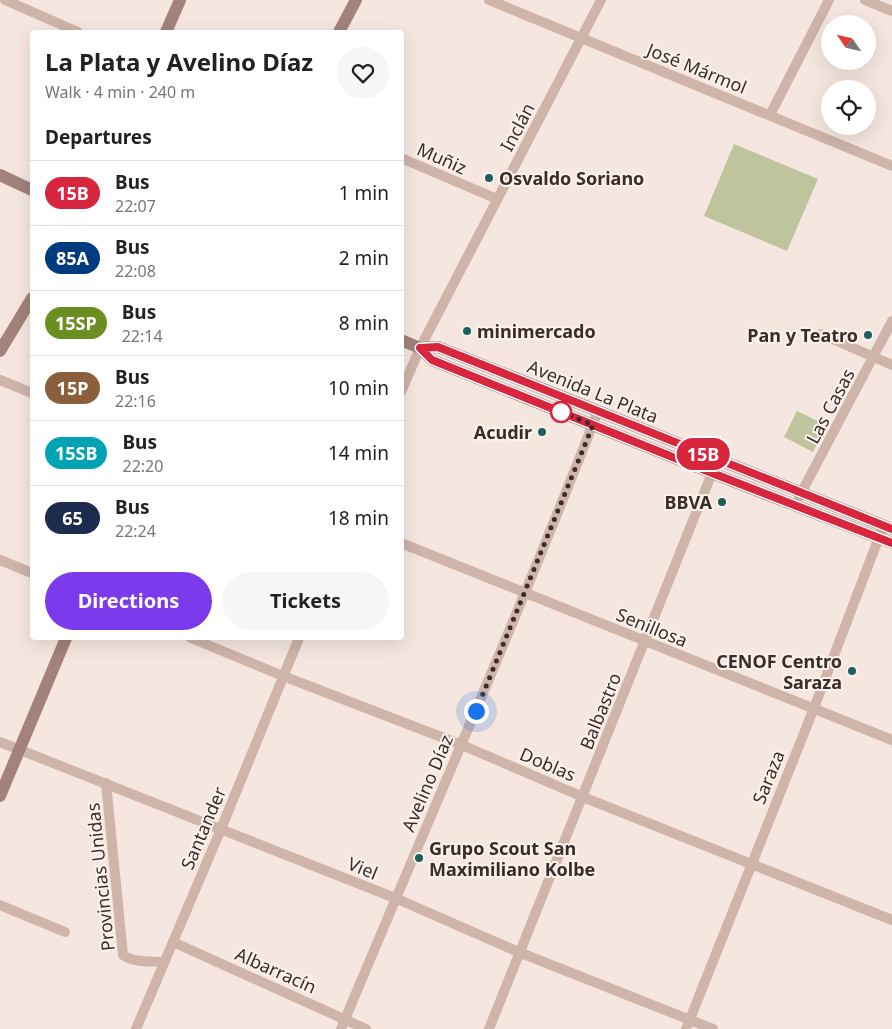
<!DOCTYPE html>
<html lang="en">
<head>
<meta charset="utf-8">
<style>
  :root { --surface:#fff; --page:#f6f6f6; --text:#222; --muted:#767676; --line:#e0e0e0; --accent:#7c3aed }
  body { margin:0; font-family:"Noto Sans",sans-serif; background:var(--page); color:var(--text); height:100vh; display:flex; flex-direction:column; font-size:19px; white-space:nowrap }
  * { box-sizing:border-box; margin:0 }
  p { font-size:16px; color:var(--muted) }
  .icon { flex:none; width:28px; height:28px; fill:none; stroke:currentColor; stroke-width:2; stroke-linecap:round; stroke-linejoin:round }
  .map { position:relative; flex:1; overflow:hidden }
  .drawer { position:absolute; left:30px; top:30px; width:374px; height:610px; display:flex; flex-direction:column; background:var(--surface); border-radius:5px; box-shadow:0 5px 20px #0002 }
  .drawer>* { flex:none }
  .badge { padding:0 10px; border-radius:16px; font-size:18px; line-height:32px }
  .needle { width:32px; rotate:304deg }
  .controls { position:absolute; left:821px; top:15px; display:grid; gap:10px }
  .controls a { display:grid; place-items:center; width:55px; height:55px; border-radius:50%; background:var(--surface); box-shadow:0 5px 20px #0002; font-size:25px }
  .you { position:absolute; width:25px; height:25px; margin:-12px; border:4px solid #fff; border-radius:50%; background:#1a73e8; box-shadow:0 0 0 8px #1a73e833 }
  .map>.badge { position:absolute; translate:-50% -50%; box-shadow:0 0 0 2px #fff }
  h2 { padding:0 15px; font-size:19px; line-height:45px }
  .round { display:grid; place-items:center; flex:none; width:52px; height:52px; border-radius:26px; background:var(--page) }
  .overview { display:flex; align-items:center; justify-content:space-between; height:85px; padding:0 15px }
  h1 { font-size:24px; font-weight:700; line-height:38px }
  .action { display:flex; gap:10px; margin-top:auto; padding:10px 15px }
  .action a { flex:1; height:58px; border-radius:30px; background:var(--accent); color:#fff; font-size:20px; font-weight:700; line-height:58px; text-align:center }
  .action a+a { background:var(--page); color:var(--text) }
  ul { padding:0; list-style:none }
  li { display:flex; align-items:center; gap:15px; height:65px; padding:0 15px; border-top:1px solid var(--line) }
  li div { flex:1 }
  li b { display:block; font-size:19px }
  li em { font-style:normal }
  li .badge { min-width:55px; font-weight:700; text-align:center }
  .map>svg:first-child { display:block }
  .green { fill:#bec59d }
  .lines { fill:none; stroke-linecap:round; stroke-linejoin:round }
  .minor { stroke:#ceb4a9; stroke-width:10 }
  .secondary { stroke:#a2827a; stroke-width:12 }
  .line-casing { stroke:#fff; stroke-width:11 }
  .line { stroke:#d7263d; stroke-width:8 }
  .walk { stroke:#3b2c29; stroke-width:5; stroke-dasharray:0 9 }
  .poi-dot { fill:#1b605a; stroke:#fbf2ec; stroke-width:2 }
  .stop-dot { fill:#fff; stroke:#d7263d; stroke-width:2.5 }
  .labels { text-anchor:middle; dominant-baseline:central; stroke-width:4; stroke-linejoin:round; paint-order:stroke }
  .street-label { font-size:18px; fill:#3b2c29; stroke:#fbf2ec }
  .poi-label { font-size:18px; font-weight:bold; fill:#3b2c29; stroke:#fbf2ec; text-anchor:end }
</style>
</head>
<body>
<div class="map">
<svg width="892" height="1029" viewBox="0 0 892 1029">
  <rect width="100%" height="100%" fill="#f5e7df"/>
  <g class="green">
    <polygon points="734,144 818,179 787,251 704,216"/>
    <polygon points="797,411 826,425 813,452 784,437"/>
  </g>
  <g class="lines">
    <g class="minor">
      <polyline points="5,0 78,32"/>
      <polyline points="489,0 892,166"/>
      <polyline points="865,0 892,11"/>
      <polyline points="770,115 829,0"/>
      <polyline points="401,158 497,199"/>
      <polyline points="821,334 892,365"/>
      <polyline points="0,380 32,393"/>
      <polyline points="401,392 420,348 601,0"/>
      <polyline points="799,497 892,321"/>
      <polyline points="401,543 892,740"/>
      <polyline points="0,560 32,573"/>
      <polyline points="191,638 283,676 462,745 583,797 892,920"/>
      <polyline points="0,742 395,898 521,953 713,1029"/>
      <path d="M 106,783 L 123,955 C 134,963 151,961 164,962"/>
      <polyline points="0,905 65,932"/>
      <polyline points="173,942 366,1029"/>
      <polyline points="136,1029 221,829 299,638"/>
      <path d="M 341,1029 C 427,823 517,619 598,411"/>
      <polyline points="489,1029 712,473 720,461"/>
      <polyline points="686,1029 814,708 881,532"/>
    </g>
    <g class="secondary">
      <polyline points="166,32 180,0"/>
      <polyline points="339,32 356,0"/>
      <polyline points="0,175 32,190"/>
      <polyline points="401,340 420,348 432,360 712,473 892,543"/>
      <polyline points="420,348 438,347 892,529"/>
      <polyline points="0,351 32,298"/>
      <polyline points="0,796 66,638"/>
    </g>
  </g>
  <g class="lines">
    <defs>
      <polyline id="line" points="892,529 438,347 420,348 432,360 712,473 892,543"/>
    </defs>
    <use href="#line" class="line-casing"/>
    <use href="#line" class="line"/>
    <polyline class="walk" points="476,711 593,425 561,412"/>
  </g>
  <g class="poi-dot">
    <circle cx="489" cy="178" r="5"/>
    <circle cx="467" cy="331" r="5"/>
    <circle cx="868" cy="335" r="5"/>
    <circle cx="542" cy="432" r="5"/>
    <circle cx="722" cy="502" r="5"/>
    <circle cx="852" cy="671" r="5"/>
    <circle cx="419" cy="858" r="5"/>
  </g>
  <circle class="stop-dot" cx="561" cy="412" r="10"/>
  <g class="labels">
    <g class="street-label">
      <text transform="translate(697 68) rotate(22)">José Mármol</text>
      <text transform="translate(517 127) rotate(-62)">Inclán</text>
      <text transform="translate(442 158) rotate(24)">Muñiz</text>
      <text transform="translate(593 391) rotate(22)">Avenida La Plata</text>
      <text transform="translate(830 406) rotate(-62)">Las Casas</text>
      <text transform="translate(652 627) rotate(22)">Senillosa</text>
      <text transform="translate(600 711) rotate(-68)">Balbastro</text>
      <text transform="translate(548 764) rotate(23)">Doblas</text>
      <text transform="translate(768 777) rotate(-68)">Saraza</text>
      <text transform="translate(427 783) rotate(-67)">Avelino Díaz</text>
      <text transform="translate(203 828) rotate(-67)">Santander</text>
      <text transform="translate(363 868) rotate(22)">Viel</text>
      <text transform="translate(100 877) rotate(-96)">Provincias Unidas</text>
      <text transform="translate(276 970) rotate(24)">Albarracín</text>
    </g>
    <g class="poi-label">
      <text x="499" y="178" text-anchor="start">Osvaldo Soriano</text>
      <text x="477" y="331" text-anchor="start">minimercado</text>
      <text x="858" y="335">Pan y Teatro</text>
      <text x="532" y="432">Acudir</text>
      <text x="712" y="502">BBVA</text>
      <text x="842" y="661">CENOF Centro<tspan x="842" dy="21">Saraza</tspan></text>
      <text x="429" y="848" text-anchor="start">Grupo Scout San<tspan x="429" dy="21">Maximiliano Kolbe</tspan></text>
    </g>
  </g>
</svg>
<div class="controls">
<a><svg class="needle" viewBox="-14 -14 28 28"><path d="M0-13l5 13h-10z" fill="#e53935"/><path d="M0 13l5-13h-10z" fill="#767676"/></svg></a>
<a><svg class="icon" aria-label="locate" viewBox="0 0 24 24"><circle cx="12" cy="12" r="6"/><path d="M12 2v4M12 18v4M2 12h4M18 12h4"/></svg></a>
</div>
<div class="you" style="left:476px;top:711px"></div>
<b class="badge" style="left:703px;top:454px;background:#d7263d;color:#fff">15B</b>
<section class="drawer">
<div class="overview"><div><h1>La Plata y Avelino Díaz</h1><p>Walk · 4 min · 240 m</p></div><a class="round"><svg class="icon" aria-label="heart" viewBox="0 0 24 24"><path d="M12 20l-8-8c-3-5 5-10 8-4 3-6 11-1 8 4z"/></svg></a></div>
<h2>Departures</h2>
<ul>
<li><span class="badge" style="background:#d7263d;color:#fff">15B</span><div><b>Bus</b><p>22:07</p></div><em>1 min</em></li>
<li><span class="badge" style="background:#003b80;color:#fff">85A</span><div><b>Bus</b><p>22:08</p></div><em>2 min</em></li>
<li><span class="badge" style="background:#6b8e23;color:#fff">15SP</span><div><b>Bus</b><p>22:14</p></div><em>8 min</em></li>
<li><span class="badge" style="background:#8b5e3c;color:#fff">15P</span><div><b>Bus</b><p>22:16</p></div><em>10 min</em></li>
<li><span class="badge" style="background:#00a3b4;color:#fff">15SB</span><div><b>Bus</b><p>22:20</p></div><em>14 min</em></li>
<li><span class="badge" style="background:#1d2b4f;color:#fff">65</span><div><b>Bus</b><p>22:24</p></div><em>18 min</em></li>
</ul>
<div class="action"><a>Directions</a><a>Tickets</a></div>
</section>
</div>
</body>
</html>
